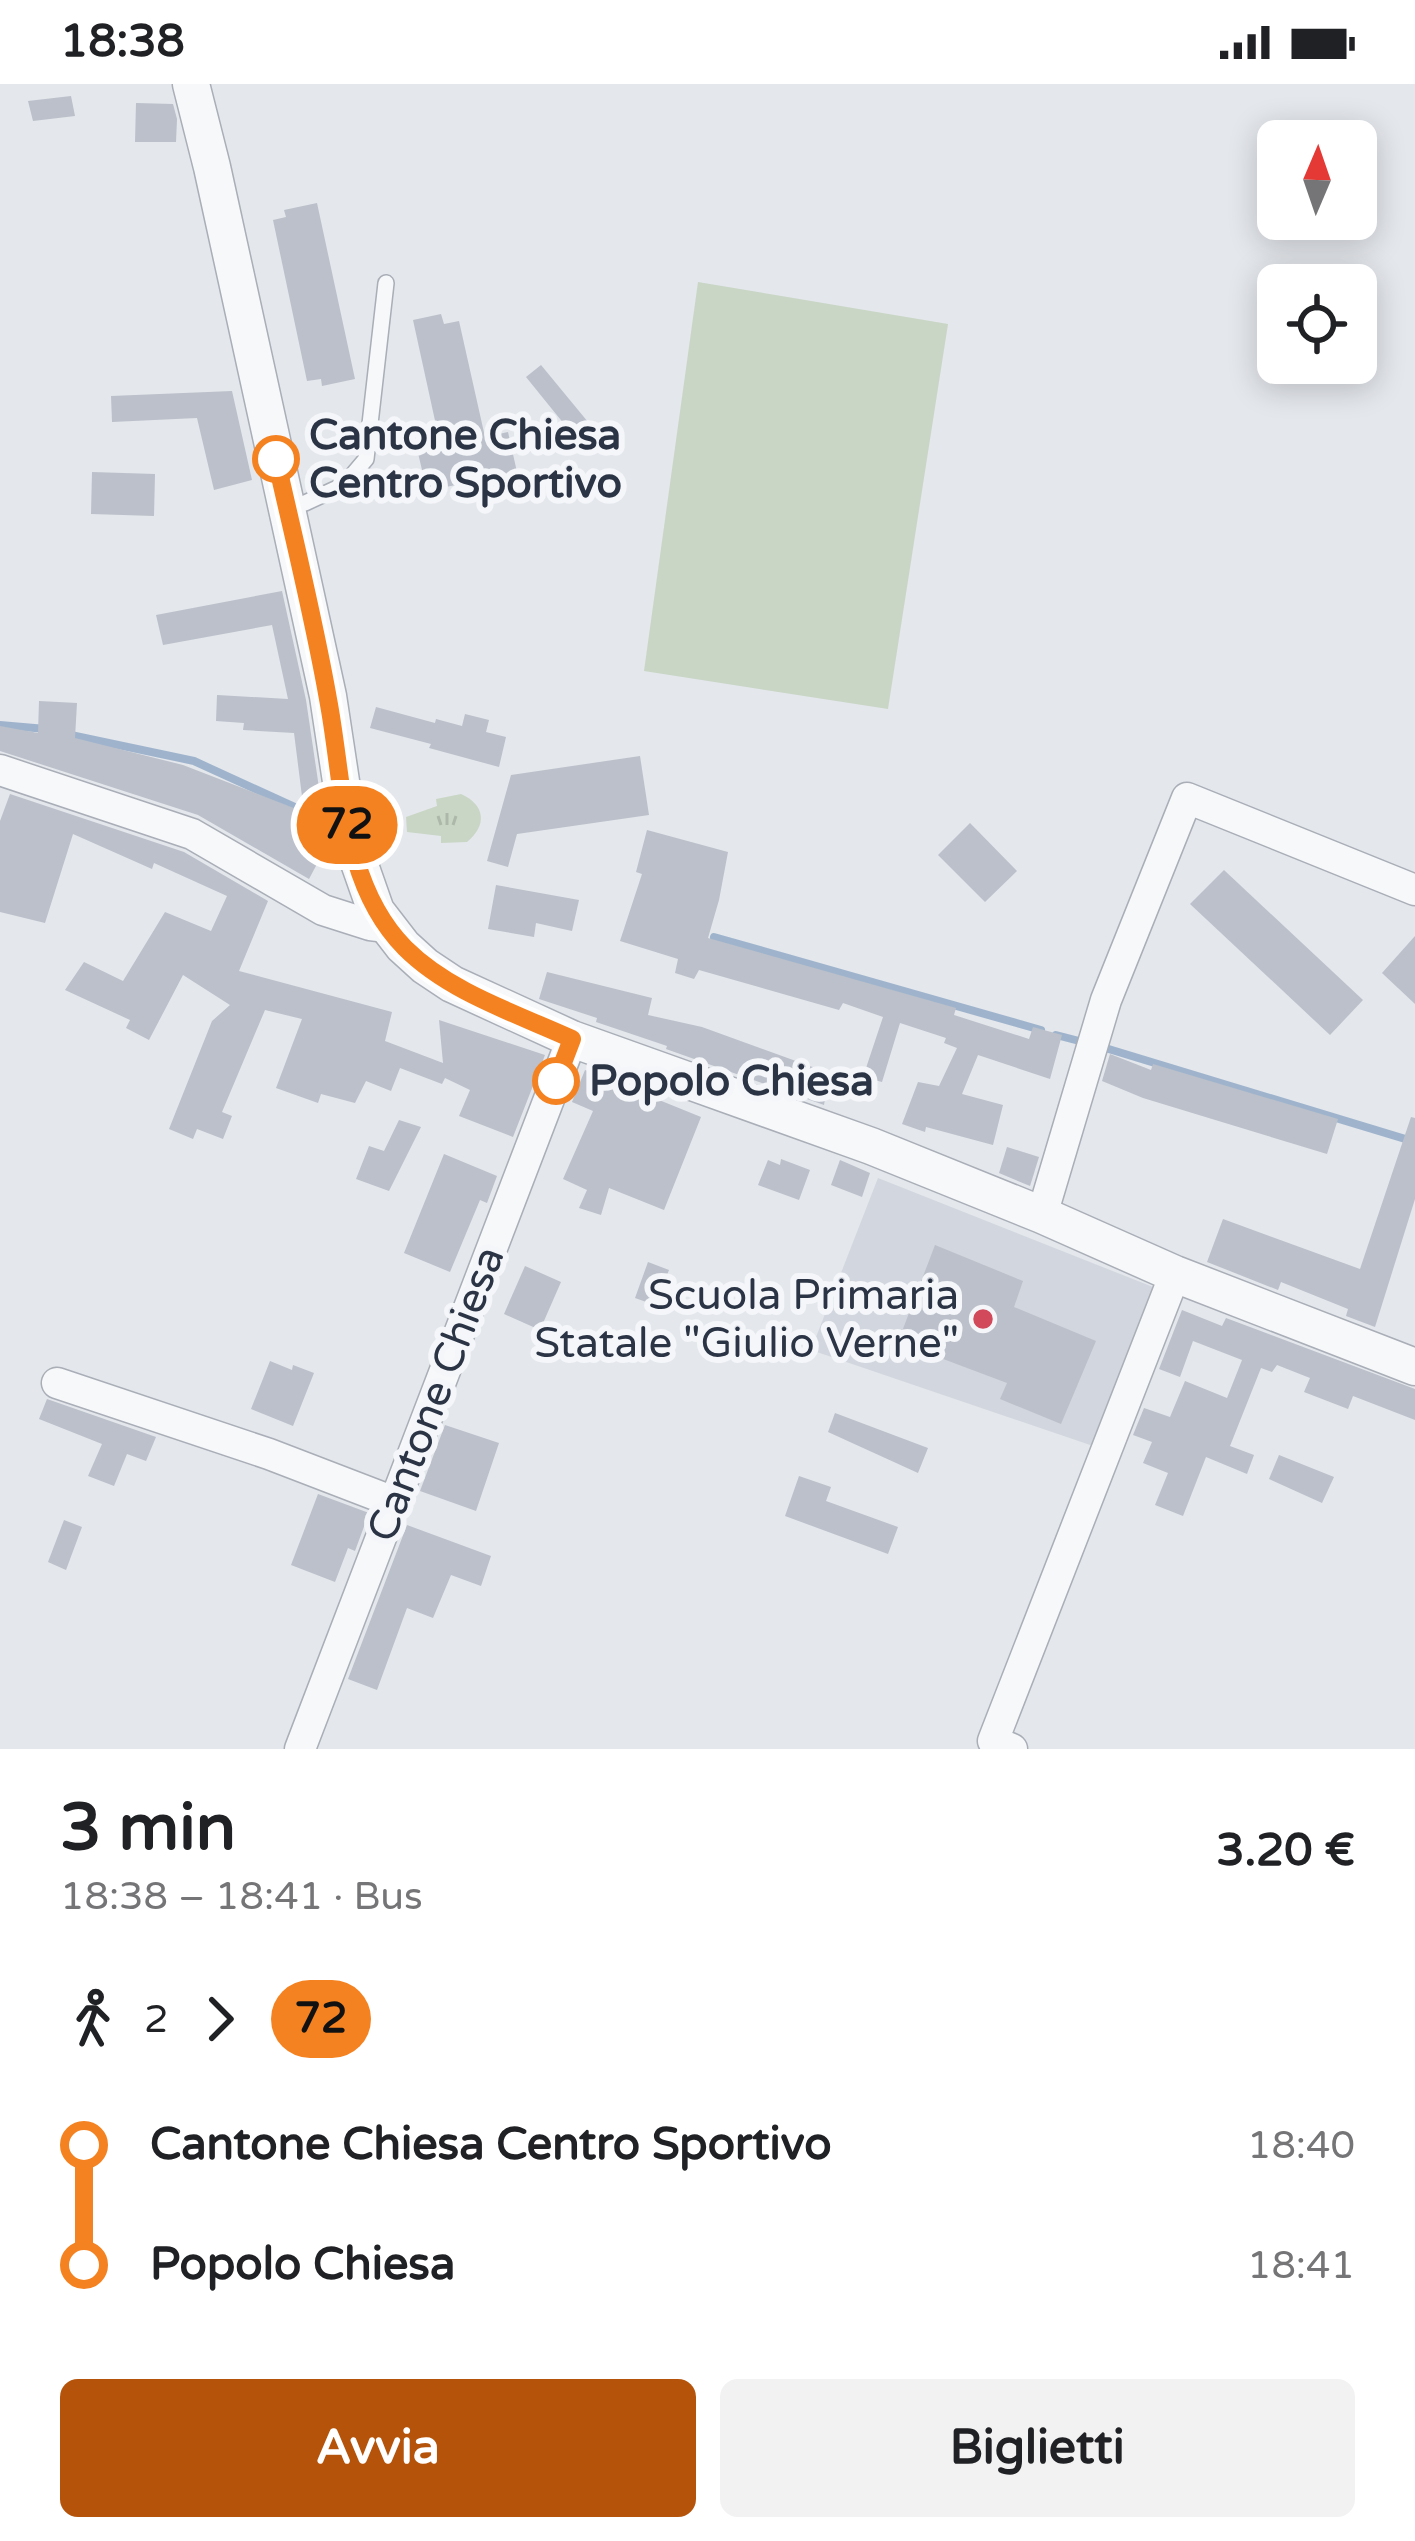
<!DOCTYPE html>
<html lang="it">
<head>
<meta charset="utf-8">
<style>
  :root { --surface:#fff; --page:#f2f2f2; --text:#202124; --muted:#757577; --accent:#b45309 }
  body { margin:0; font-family:"Varela Round",sans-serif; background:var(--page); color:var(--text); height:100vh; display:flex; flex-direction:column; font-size:45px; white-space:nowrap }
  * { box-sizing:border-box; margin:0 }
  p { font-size:39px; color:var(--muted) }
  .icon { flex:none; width:66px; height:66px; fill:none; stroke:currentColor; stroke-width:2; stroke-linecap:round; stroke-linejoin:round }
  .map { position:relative; height:1665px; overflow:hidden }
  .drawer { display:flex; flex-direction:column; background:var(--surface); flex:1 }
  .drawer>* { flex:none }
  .badge { padding:0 24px; border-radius:39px; font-size:42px; line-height:78px }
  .needle { width:78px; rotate:2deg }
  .tools { position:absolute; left:1257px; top:36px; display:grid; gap:24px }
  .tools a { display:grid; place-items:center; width:120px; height:120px; border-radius:18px; background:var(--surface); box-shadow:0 6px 30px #0003; font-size:60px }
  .map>.badge { position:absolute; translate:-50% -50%; box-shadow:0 0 0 6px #fff }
  .legs { display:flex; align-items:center; gap:18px; height:132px; padding:0 60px; font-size:39px }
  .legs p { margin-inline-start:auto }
  .summary { display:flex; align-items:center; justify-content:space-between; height:204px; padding:0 60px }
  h1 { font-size:66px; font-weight:700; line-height:90px }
  .button { display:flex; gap:24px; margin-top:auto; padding:24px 60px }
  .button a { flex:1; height:138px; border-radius:18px; background:var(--accent); color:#fff; font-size:48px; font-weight:700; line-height:138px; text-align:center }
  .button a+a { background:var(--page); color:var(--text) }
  ul { padding:0 60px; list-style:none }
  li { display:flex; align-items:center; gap:42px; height:120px; font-size:45px }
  li i { display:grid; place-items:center; width:18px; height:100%; margin:0 15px; background:currentColor }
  li i::after { content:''; width:30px; height:30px; margin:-15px; border:9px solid; border-radius:50%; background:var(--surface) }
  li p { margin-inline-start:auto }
  li:first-child i { background:linear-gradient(#0000 50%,currentColor 0) }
  li:last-child i { background:linear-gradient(currentColor 50%,#0000 0) }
  .status { display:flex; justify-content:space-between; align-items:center; height:84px; padding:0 60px; background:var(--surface); direction:ltr }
  .status svg { height:33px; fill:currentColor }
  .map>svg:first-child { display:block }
  .built { fill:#d2d6de }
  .grass { fill:url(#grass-tufts) }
  .garden { fill:#c9d6c5 }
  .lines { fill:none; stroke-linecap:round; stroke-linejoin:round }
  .stream { stroke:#9fb4cc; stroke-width:8 }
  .building { fill:#bbc0ca }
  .service-casing { stroke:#a9aeb7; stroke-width:18 }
  .minor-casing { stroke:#a9aeb7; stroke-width:33 }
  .tertiary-casing { stroke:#a9aeb7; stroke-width:39 }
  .service { stroke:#f7f8fa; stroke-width:15 }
  .minor { stroke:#f7f8fa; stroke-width:30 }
  .tertiary { stroke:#f7f8fa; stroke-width:36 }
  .line-1-casing { stroke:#fff; stroke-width:27 }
  .line-1 { stroke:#f58220; stroke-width:18 }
  .stop-1-dot { fill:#fff; stroke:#f58220; stroke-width:6 }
  .poi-dot { fill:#d1495b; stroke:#f4f6f9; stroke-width:4.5 }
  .labels { text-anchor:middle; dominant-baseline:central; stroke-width:12; stroke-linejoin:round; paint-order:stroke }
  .stop-label { font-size:42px; font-weight:bold; fill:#2b3445; stroke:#f4f6f9; text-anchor:start }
  .poi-label { font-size:42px; fill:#2b3445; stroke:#f4f6f9; text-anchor:end }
  .street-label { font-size:42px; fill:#2b3445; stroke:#f4f6f9 }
</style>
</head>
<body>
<div class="status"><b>18:38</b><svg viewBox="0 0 49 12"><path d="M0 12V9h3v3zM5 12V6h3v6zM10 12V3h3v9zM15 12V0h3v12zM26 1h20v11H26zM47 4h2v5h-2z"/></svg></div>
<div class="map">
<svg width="1415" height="1665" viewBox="0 0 1415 1665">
  <defs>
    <pattern id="grass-tufts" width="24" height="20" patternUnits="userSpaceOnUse" patternTransform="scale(3)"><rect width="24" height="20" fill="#c9d6c5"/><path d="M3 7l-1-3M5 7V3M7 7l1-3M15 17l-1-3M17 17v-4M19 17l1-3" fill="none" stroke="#adb8ab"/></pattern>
  </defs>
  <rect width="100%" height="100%" fill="#e4e7ec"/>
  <polygon class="built" points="878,1094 1153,1203 1099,1364 811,1266"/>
  <path class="grass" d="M 461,710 C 486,721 487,742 467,758 L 441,759 L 441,752 L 407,748 L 406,733 L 437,722 L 436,715 Z"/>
  <polygon class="garden" points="698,198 948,240 888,625 644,587"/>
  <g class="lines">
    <g class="stream">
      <polyline points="0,641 46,645"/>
      <polyline points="66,650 194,677 312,731"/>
      <polyline points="714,853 1041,946"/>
      <polyline points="1056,951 1087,959"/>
      <polyline points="1102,963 1415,1058"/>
    </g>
  </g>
  <g class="building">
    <polygon points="71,12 75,32 33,37 28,17"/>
    <polygon points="136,19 173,20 177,35 176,58 135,58"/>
    <polygon points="317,119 355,295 322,302 321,295 307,297 273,136 286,133 284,126"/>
    <polygon points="441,230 444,240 459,237 485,353 508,348 517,388 427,407 418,369 441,364 413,236"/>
    <polygon points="541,281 588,338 573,351 526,293"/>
    <polygon points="232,307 252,396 214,406 197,334 112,338 111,312"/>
    <polygon points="92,388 155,390 154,432 91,430"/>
    <polygon points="282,507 306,616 326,751 325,765 309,795 198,731 0,667 0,642 38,649 39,617 77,619 75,654 183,681 304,728 294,649 243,646 244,639 216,637 217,611 288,615 272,541 163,561 156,531"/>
    <polygon points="376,623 435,639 436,635 462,642 465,630 489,636 486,648 506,653 499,683 429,664 431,660 370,644"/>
    <polygon points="640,672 649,731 517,750 508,783 487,777 511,691"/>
    <polygon points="10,710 184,768 268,817 239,887 392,928 385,957 443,979 439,936 545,971 513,1053 459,1032 470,1006 445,994 442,1000 400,984 391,1007 366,997 355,1019 321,1010 318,1019 276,1004 302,935 265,926 222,1028 232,1032 223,1055 197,1045 193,1055 169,1045 212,937 230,921 183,891 149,956 126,944 130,936 65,906 84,878 123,897 165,828 211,847 227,812 154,779 152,785 73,750 45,839 0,828 0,737"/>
    <polygon points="970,739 1017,787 985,818 938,771"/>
    <polygon points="647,746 728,768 719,816 708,854 956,924 954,931 1029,955 1033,943 1062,951 1050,995 978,971 962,1010 1003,1021 993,1061 926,1043 925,1048 902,1040 918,998 939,1002 957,964 944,959 946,954 900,939 882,998 863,993 883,933 843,919 839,926 699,886 694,895 675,889 678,875 620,857 642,790 636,788"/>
    <polygon points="1224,786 1363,916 1330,951 1190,820"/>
    <polygon points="496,801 579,816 572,847 536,839 534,853 488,845"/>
    <polygon points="1415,852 1415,920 1382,889"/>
    <polygon points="547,888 652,914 648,931 702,943 829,989 824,1021 666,965 667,962 596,938 597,934 539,915"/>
    <polygon points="1110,970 1151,986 1153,980 1338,1035 1327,1070 1143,1014 1102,997"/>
    <polygon points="585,986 701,1033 664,1126 609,1104 601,1131 579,1124 587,1106 563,1095 593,1027 572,1018"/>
    <polygon points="1411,1033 1415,1034 1415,1115 1375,1243 1346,1232 1348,1225 1281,1198 1278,1206 1207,1178 1223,1135 1360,1185"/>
    <polygon points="399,1036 421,1043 389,1107 356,1095 369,1062 384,1067"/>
    <polygon points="1007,1063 1039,1073 1030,1102 999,1089"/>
    <polygon points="444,1070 497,1092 487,1119 480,1116 450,1188 404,1169"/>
    <polygon points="781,1075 810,1086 799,1116 758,1101 768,1076 780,1081"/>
    <polygon points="840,1076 870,1089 862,1113 831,1101"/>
    <polygon points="935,1161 1023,1197 1014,1223 1096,1257 1061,1340 1000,1315 1007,1299 898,1258"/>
    <polygon points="648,1178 669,1186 655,1221 635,1214"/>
    <polygon points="525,1182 561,1198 540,1246 504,1230"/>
    <polygon points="1182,1226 1222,1242 1226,1234 1415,1305 1415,1336 1353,1312 1348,1325 1304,1308 1310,1294 1277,1281 1272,1288 1261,1284 1230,1362 1254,1371 1247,1390 1206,1373 1183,1432 1155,1421 1168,1389 1143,1379 1152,1358 1133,1351 1144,1324 1170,1333 1185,1297 1227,1314 1242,1276 1193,1257 1180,1293 1159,1285"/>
    <polygon points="270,1277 292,1286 293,1281 314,1289 293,1342 251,1325"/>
    <polygon points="47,1315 156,1353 146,1377 127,1370 114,1402 88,1392 102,1360 39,1335"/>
    <polygon points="835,1329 928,1364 918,1389 828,1348"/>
    <polygon points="445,1341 499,1359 476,1427 420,1407"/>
    <polygon points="1279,1371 1334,1393 1322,1419 1269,1395"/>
    <polygon points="799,1392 831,1403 826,1417 898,1443 888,1470 785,1432"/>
    <polygon points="318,1410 369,1429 355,1467 348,1464 335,1498 291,1481"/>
    <polygon points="64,1436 82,1443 66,1486 48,1478"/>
    <polygon points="407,1441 491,1472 481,1502 451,1491 433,1534 407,1524 377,1606 348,1595"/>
  </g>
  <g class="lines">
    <defs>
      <polyline id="service" points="287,423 305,419 344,401 366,375 386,199"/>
      <g id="minor">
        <polyline points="0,686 192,750 323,826 370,841 387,843"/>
        <polyline points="1042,1131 1106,916 1187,714 1415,806"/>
        <polyline points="57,1299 269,1370 394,1418"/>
        <polyline points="300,1665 572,955"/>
        <polyline points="1012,1665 993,1657 1175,1190"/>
      </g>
      <polyline id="tertiary" points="191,0 212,83 328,612 349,750 376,827 403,862 425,882 452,900 572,955 871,1062 1042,1131 1175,1190 1415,1283"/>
    </defs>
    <use href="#service" class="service-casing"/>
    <use href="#minor" class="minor-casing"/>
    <use href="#tertiary" class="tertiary-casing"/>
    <use href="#service" class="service"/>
    <use href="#minor" class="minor"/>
    <use href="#tertiary" class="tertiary"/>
  </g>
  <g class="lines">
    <defs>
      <path id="line-1" d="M 276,375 C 294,455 314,535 328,615 C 344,699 341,799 405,864 C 449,908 515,929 572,955 L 556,997"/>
    </defs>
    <use href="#line-1" class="line-1-casing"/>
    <use href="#line-1" class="line-1"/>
  </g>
  <g class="stop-1-dot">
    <circle cx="276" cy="375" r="21"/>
    <circle cx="556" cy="997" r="21"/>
  </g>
  <circle class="poi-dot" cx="983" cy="1235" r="12"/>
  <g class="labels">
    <g class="stop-label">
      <text x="309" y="351">Cantone Chiesa<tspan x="309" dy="48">Centro Sportivo</tspan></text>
      <text x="589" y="997">Popolo Chiesa</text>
    </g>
    <g class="poi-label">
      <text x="959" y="1211">Scuola Primaria<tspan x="959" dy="48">Statale "Giulio Verne"</tspan></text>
    </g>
    <g class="street-label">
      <text transform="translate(436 1310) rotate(-69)">Cantone Chiesa</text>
    </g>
  </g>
</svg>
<div class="tools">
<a><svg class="needle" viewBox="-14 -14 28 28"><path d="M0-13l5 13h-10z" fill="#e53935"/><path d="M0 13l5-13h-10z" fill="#757577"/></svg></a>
<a><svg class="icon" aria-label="locate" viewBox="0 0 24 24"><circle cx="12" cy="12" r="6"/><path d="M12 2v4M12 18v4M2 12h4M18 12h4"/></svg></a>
</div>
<b class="badge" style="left:347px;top:741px;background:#f58220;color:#111">72</b>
</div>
<section class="drawer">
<div class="summary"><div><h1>3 min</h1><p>18:38 – 18:41 · Bus</p></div><b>3.20 €</b></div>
<div class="legs"><svg class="icon" aria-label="walk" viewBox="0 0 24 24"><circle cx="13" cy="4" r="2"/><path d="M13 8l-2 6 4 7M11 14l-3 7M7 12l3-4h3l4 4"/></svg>2<svg class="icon" aria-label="forward" viewBox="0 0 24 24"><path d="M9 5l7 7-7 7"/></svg><b class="badge" style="background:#f58220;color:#111">72</b></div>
<ul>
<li><i style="color:#f58220"></i><b>Cantone Chiesa Centro Sportivo</b><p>18:40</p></li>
<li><i style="color:#f58220"></i><b>Popolo Chiesa</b><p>18:41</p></li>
</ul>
<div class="button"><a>Avvia</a><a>Biglietti</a></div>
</section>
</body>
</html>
